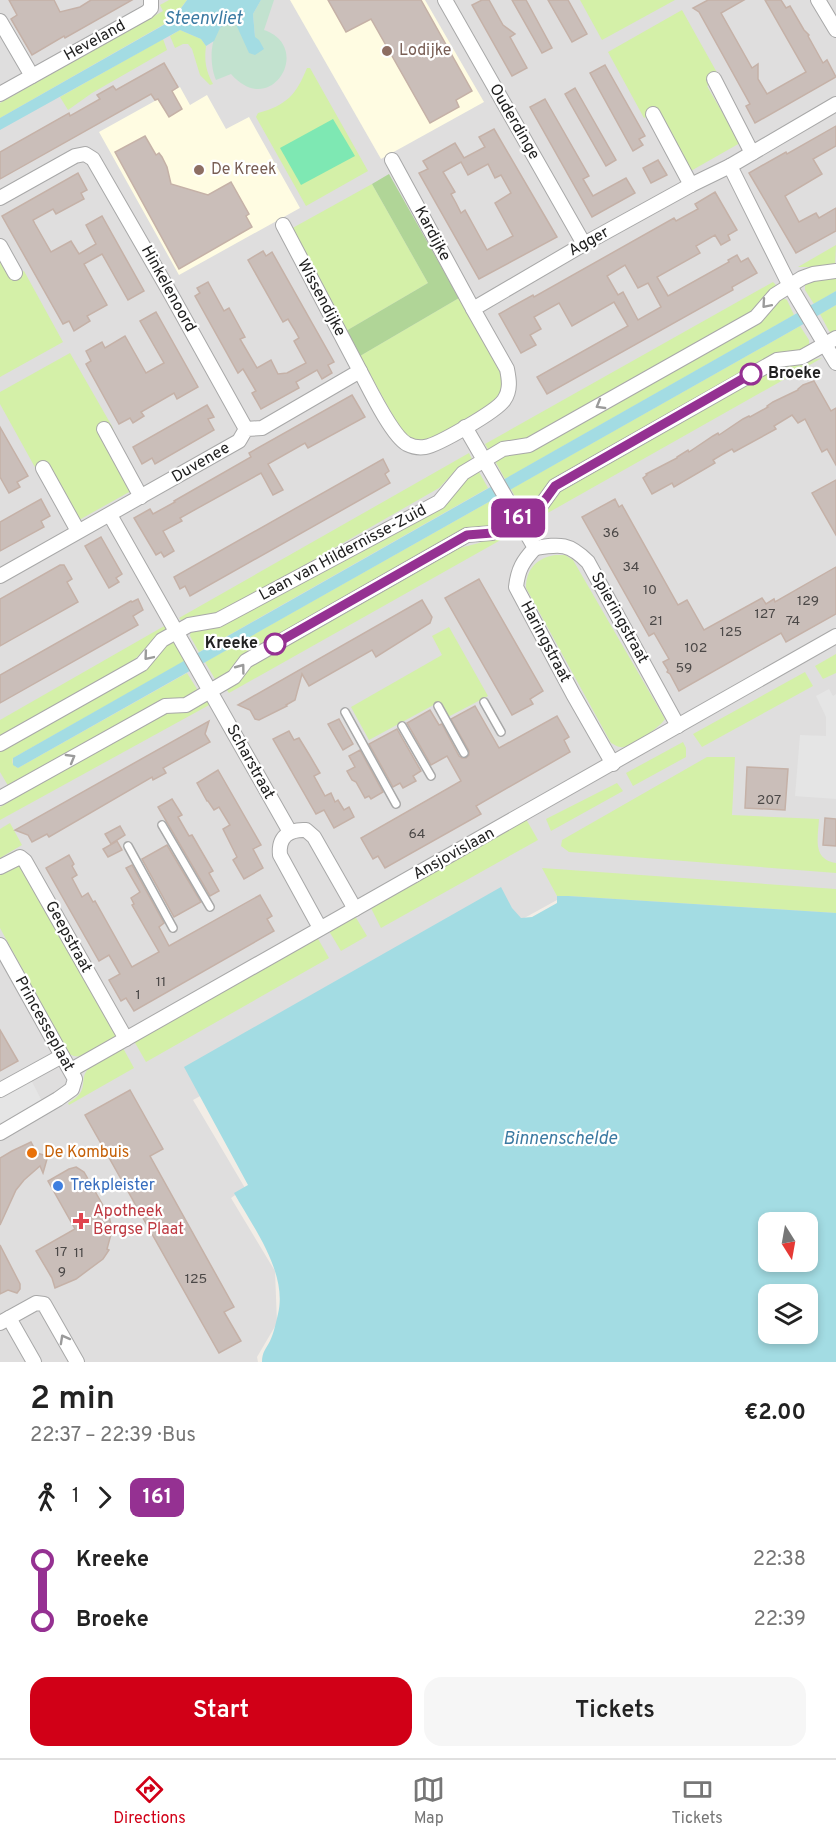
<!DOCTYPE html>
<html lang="en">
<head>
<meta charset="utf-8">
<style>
  :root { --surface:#fff; --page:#f6f6f6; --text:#222; --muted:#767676; --line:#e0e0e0; --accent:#d10017 }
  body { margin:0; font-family:Overpass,sans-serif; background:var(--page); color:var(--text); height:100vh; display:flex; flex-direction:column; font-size:22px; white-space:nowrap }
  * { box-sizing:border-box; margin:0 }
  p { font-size:20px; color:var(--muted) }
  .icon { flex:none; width:33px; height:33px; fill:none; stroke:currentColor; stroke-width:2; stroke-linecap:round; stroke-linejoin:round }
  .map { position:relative; height:1362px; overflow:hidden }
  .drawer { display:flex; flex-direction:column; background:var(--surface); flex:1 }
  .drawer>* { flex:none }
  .badge { padding:0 12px; border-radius:9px; font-size:21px; line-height:39px }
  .needle { width:39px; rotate:169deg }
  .fabs { position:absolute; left:758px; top:1212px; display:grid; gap:12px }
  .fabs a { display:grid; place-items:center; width:60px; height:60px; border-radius:12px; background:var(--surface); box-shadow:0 3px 9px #0003; font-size:30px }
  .map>.badge { position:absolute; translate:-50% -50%; box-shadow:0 0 0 3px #fff }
  .legs { display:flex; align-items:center; gap:9px; height:66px; padding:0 30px; font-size:20px }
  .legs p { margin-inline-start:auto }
  .head { display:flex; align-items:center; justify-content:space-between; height:102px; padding:0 30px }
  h1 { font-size:33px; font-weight:600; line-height:45px }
  .primary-button { display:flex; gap:12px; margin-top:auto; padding:12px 30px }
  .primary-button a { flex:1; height:69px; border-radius:18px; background:var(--accent); color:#fff; font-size:24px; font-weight:600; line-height:69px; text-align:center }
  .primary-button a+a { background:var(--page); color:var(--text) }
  ul { padding:0 30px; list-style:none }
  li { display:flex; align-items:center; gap:21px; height:60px; font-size:22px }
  li i { display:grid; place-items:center; width:9px; height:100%; margin:0 8px; background:currentColor }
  li i::after { content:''; width:15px; height:15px; margin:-8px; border:4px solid; border-radius:50%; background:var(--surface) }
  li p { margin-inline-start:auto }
  li:first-child i { background:linear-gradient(#0000 50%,currentColor 0) }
  li:last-child i { background:linear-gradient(currentColor 50%,#0000 0) }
  .menu { display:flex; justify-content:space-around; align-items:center; height:84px; border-top:2px solid var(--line); background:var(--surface); font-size:16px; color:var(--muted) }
  .menu a { display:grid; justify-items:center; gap:3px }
  .menu .on { color:var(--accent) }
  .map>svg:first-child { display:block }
  .residential { fill:#dfdede }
  .education { fill:#fffce2 }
  .grass { fill:#d4f0a8 }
  .forest { fill:#b0d597 }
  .wetland { fill:#c2e2cf }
  .pitch { fill:#7ee8b3 }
  .parking { fill:#e5e5e5 }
  .water { fill:#a3dce3; fill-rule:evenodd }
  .building { fill:#cabeb9; stroke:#c5b1a7; stroke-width:1.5; fill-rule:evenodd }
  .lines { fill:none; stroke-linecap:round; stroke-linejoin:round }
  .service-casing { stroke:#a8a8a8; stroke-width:10 }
  .minor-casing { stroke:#a8a8a8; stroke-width:16 }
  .service { stroke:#fff; stroke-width:7 }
  .minor { stroke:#fff; stroke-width:14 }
  .oneway { stroke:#9b9b9b }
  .line-1-casing { stroke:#fff; stroke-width:14 }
  .line-1 { stroke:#953192; stroke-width:9 }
  .education-dot { fill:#8d6e63; stroke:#fff; stroke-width:2 }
  .stop-1-dot { fill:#fff; stroke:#953192; stroke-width:3 }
  .food-dot { fill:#e8710a; stroke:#fff; stroke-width:2 }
  .shop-dot { fill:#3f7fe0; stroke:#fff; stroke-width:2 }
  .health-dot { fill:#e0444e; stroke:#fff; stroke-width:2 }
  .labels { text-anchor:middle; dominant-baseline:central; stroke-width:4.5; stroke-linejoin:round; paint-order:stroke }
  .number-label { font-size:14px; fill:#4b4847 }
  .street-label { font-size:16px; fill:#212121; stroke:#fff }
  .education-label { font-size:16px; fill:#785e54; stroke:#fff; text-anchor:start }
  .stop-label { font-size:16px; font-weight:bold; fill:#212121; stroke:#fff; text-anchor:start }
  .food-label { font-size:16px; fill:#c56008; stroke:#fff; text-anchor:start }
  .shop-label { font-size:16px; fill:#366cbe; stroke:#fff; text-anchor:start }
  .health-label { font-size:16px; fill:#be3a42; stroke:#fff; text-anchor:start }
  .water-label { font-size:18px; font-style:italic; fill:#3b7aa2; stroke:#fff }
</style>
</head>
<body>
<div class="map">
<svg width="836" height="1362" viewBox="0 0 836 1362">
  <rect width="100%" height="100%" fill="#f2ede6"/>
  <polygon class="residential" points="0,0 836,0 836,919 557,900 193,1100 245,1188 231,1198 275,1271 277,1323 257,1357 258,1362 0,1362"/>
  <g class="education">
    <polygon points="290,0 425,0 484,102 381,159"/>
    <polygon points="180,87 190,105 207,95 226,129 249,117 300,208 179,275 99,132"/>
  </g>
  <g class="grass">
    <polygon points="169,0 187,0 173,18 168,22 0,118 0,103 163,11 160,5"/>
    <polygon points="580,0 675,0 602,40"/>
    <polygon points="682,10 720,78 707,86 740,143 689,172 657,112 644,118 608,52"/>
    <path d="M 180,30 L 201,39 L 206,46 C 204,61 206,71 213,84 L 210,85 L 200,75 L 192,49 L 188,44 L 183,44 L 175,48 L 170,36 Z"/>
    <polygon points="163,39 167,50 92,93 68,110 60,97"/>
    <path d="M 307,68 L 310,68 L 368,171 L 306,206 L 256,117 L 258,113 C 287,105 296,95 307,68 Z"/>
    <polygon points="372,184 428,283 346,331 289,230"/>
    <polygon points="836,245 835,264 826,267 798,267"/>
    <polygon points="0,257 11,278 24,271 63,342 0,377"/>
    <polygon points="836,276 836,291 814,304 805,290 805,283 815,279"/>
    <polygon points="773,282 776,285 752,311 524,441 489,451 485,444"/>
    <polygon points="780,297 787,300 794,315 505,479 495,461 504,456 525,452"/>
    <polygon points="459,298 496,363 503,372 503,391 491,405 432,440 416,443 403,434 360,356"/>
    <polygon points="836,305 836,332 833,334 829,331 820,314"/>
    <path d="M 800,326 L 809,340 L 809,347 C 795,354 787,351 773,356 L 556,479 C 544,488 535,500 522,510 L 511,489 Z"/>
    <polygon points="70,353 113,428 100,436 131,491 79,520 47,465 37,471 0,404 0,392"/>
    <polygon points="822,358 530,523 528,520 562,488 779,366"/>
    <polygon points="469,453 472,459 458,468 439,488 233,606 219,612 182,621 179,618"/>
    <polygon points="477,471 479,472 488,488 199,652 190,636 191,630 462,482"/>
    <polygon points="494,499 506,520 490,528 469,529 229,673 223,679 215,679 205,662"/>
    <polygon points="511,529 513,533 229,693 226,689 251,661 452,550 479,543"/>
    <path d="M 555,555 L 565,555 L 573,560 L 665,719 C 660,727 630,749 620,747 C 617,747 614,744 611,743 L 526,588 C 526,569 537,558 555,555 Z"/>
    <polygon points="166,625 168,628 133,661 0,738 0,720"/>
    <polygon points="449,627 488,696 448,717 439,702 369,740 351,707 442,655 432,636"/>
    <path d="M 174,637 L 187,660 L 13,758 C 11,764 14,766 18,768 L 187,673 L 197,689 L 195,695 L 10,789 L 0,772 L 0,751 Z"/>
    <polygon points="836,654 836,673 823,679 815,666"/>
    <polygon points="805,672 813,686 702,747 693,734"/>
    <polygon points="209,700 211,704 0,820 0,807 161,715 170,711 195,707"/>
    <polygon points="683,742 686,748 686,757 633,786 626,773"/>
    <path d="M 707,757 L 735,757 L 732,815 L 819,819 C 818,838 812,859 836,863 L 836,873 L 569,852 L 561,846 L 562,840 Z"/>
    <polygon points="617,783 623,791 551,831 546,819"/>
    <polygon points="526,819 538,840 381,928 371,908"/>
    <polygon points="10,823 22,845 0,858 0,829"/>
    <path d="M 20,863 L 118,1037 C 104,1045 85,1063 69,1054 L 0,928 L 0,875 Z"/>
    <polygon points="542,868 836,889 836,913 568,896 557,896"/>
    <polygon points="355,916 367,936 341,951 329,931"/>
    <polygon points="317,937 329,958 146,1062 134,1041"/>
    <path d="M 123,1048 L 134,1068 L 69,1105 L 68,1103 C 92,1090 77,1080 89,1068 C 96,1060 114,1053 123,1048 Z"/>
  </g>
  <polygon class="forest" points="389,174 459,298 360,356 346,331 428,283 372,184"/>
  <path class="wetland" d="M 261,0 L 274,0 L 264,30 C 314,47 271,120 231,74 L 216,80 C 210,66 209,41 220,28 C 223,25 228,22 232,19 L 255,37 L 253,14 Z"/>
  <polygon class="pitch" points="333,119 355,156 301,185 280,148"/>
  <g class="parking">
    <polygon points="829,689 833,696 836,694 836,799 795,796 800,735 826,736 826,717 816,696"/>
    <polygon points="30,1078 43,1103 0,1128 0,1095"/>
  </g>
  <g class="water">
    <polygon points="187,0 261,0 253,14 255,37 259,40 264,49 255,55 249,53 234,20 232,19 220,28 214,41 206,46 201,39 180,30 0,130 0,118 169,22 174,18"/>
    <polygon points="836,291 836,305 800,326 18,768 13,765 13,758"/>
    <path d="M 501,887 L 512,908 L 521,918 L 532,917 L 557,903 L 557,896 L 568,896 L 836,913 L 836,1362 L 262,1362 C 262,1352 266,1349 270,1341 C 274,1333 276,1322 278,1314 C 288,1273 253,1227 234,1193 L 248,1185 L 184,1067 ZM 768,1222 L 807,1222 L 807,1262 L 768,1262 ZM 768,1294 L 807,1294 L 807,1334 L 768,1334 Z"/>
  </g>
  <g class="building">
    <polygon points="9,0 54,0 60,12 80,7 91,0 132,0 65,38 64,36 32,55 11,19 17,15"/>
    <polygon points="328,0 421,0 472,91 456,100 459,107 430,123 371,19 346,32"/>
    <polygon points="482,0 489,0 503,25 515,34 510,37 527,68 512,76 472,5"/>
    <polygon points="512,0 526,0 552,48 542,53"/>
    <polygon points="548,0 568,0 587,34 572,42"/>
    <polygon points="708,0 744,0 721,13 752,68 758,64 758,79 767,94 806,72 765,0 781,0 786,8 790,6 804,30 809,35 808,36 823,63 827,60 836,77 755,123 746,106 750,104 699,12 693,8"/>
    <polygon points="164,63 178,87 172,91 182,109 169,117 158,99 155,100 151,94 0,179 0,152 69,113 70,116 100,99 97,95 113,86 116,90"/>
    <polygon points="605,65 645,136 639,139 643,145 633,151 590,73"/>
    <polygon points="575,88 616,160 606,166 565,94"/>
    <polygon points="545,99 589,176 583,179 593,196 626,178 635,193 592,217 530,107"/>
    <polygon points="836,126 836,146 813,159 822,174 785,196 799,222 816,213 819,218 836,208 836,231 796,253 749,173 786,152 787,154"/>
    <path d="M 494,129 L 557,237 L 479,279 L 419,173 L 428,169 L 423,161 L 455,143 L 464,158 L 485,147 L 479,137 ZM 461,162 L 468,175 L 488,164 L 495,178 L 501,175 L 511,193 L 495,203 L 513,236 L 487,250 L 465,210 L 461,213 L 456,203 L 451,194 L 455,192 L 443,172 Z"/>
    <polygon points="145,136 156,155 159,153 162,157 167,167 171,184 208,195 231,182 249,214 246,216 252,227 179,269 115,152"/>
    <polygon points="658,160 667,175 651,183 643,168"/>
    <polygon points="78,173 87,190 81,193 84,199 56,214 53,209 33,220 35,224 51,252 71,241 79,254 96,244 86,225 102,216 144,291 128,300 102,254 84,264 107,305 87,316 90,321 74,331 69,321 63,324 2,216"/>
    <path d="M 715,192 L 737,230 L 728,235 L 730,240 L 721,245 L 715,235 L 696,246 L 700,253 L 657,277 L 668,296 L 729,262 L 728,260 L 737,255 L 741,262 L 748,258 L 757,273 L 732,287 L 733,290 L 547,394 L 537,377 L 628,326 L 614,302 L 572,326 L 559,303 L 534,317 L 541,329 L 530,335 L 536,345 L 521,353 L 499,314 L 533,295 L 534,297 L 674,218 L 676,221 L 698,209 L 695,204 ZM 625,265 L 638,288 L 648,283 L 661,307 L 638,320 L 623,292 L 618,295 L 607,276 Z"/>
    <polygon points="263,251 266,256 272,252 334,362 328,365 332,373 322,379 317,370 296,382 299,388 261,409 252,393 256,391 243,369 238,373 195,296 200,293 197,288 208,282 224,311 229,308 245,337 240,339 257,368 271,360 278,374 287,373 306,363 294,341 299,338 294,329 288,319 283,322 248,260"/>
    <polygon points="156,312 198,387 177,399 174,393 141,412 144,416 133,423 130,418 119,424 86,364 91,361 86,351 102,342 105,348 125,336 146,373 164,363 140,321"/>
    <polygon points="814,381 831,411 836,408 836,465 827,449 822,452 805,419 798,423 792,415 774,426 776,429 734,452 732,449 723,454 713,460 715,463 674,487 672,483 652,494 643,478 647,475 646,474 677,458 677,457 688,450 689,452 713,436 718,433 719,435 743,419 749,416 750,417 768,407 767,406 773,402 798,390 798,389 803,385"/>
    <polygon points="352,395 365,417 308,448 305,443 268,464 283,490 273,495 261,473 180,518 182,521 163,531 174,551 164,557 161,552 156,555 134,518 150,509 153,514 175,502 174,501 251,457 249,453"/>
    <polygon points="207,405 214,417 208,419 214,430 155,464 152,458 142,464 133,447"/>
    <polygon points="0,427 28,476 17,482 20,487 9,493 0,477"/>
    <polygon points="383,459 389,471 385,474 390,483 190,596 185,586 180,589 174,577"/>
    <polygon points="836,480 836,535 812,493"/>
    <polygon points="41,499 50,516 41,521 44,527 0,551 0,522"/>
    <polygon points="615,499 619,507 622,505 678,605 687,600 704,630 762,598 766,604 774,599 775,602 836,567 836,614 786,642 781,633 679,691 670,674 667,672 668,670 663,662 669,659 654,633 649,636 582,517"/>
    <polygon points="101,537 122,574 116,578 119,582 109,588 85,546"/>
    <polygon points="60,565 64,565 72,579 67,582 78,602 0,646 0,599"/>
    <polygon points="479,579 543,691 530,699 533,704 512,715 445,598"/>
    <polygon points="138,599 143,610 133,616 138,625 0,703 0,675 131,601 132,602"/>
    <polygon points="422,600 432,617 430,623 376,657 372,650 309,686 302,674 295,700 286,705 287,706 259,720 255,719 250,710 238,705"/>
    <polygon points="475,706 499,748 557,716 569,737 564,740 570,752 476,806 481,814 385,868 378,856 373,859 361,838 461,781 447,756 431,765 407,723 430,710 439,725 442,724 459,756 462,758 466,758 469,755 469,751 451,719"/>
    <polygon points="339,719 353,744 343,750 328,724"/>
    <polygon points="209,721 205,734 210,742 163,768 166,773 153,780 152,777 49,837 47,834 32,842 28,835 15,830"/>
    <polygon points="397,729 421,771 413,776 416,781 403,788 400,783 393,787 369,744"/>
    <polygon points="289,731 294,740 299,738 310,756 320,773 314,776 325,796 331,793 335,802 338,800 344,810 349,807 354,817 334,828 324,810 316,814 273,739"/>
    <polygon points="360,750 383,792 371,799 369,796 365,798 356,782 352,780 347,771 355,767 349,756"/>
    <polygon points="747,767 788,769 785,810 745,808"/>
    <polygon points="218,770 261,845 253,849 263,868 244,879 233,860 237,857 223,829 230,825 219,807 214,810 208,801 207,801 197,783"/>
    <polygon points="172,799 182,815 178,817 189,836 192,835 213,871 209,873 219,891 210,896 158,807"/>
    <polygon points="825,818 836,819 836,846 823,845"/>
    <polygon points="120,826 125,835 111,844 105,834"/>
    <polygon points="117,841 122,850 108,857 103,849"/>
    <polygon points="167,845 201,902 174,917 142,859"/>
    <polygon points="69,855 74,864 72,866 77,875 72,878 82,897 88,893 93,902 95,901 132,967 159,952 132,905 134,904 131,898 140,892 126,868 132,865 164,923 159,927 169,946 260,895 272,916 267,919 274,931 134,1011 126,998 121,1001 109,980 120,974 109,955 99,961 46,868"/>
    <polygon points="0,1030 18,1061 0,1071"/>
    <polygon points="130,1090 163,1149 150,1156 234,1307 224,1312 241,1341 219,1353 85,1115"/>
    <polygon points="31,1142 37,1153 50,1157 47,1159 43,1173 40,1166 24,1180 16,1190 0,1225 0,1158 12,1151"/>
    <polygon points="76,1167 84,1172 109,1216 113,1234 111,1234 107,1249 109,1250 103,1259 76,1279 55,1288 52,1278 36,1251 75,1229 48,1181 69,1169"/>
    <polygon points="0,1245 20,1284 20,1289 17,1293 8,1290 0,1294"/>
  </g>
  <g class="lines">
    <defs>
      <g id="service">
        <polyline points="484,702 501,732"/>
        <polyline points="438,706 464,753"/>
        <polyline points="345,712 396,804"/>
        <polyline points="402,726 431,776"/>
        <polyline points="162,825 210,907"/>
        <polyline points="128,846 173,928"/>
      </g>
      <g id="minor">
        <polyline points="445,0 584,244"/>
        <polyline points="818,0 836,30"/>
        <polyline points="0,21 32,76"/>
        <polyline points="714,79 752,153"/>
        <polyline points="0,94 147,12 151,8 151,0"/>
        <polyline points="653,114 691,185"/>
        <polyline points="392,160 473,309"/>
        <polyline points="730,166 790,286 836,363"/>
        <polyline points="0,198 75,156 85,154 93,159 168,289 246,429"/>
        <polyline points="283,225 360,371"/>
        <polyline points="0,246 15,273"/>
        <path d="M 465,427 L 535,548 C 523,561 518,569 516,587 L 573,694 L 613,764"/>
        <polyline points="104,429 141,497"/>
        <polyline points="43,468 78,531"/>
        <polyline points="110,515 290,832"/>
        <path d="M 535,548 C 561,544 569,543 588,562 L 678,726"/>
        <path d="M 0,576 L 239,441 L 246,429 L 262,428 L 360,371 C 369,388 392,436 407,444 C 413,447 419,448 425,447 C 438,445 497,411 504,400 C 511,390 509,379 507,369 L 473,309 L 584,244 L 691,185 L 730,166 L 836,104"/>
        <polyline points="0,744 142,664 162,640 189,625 218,620 439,502 463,473 503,449 529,445 756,317 775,295 802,278 813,274 836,271"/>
        <polyline points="0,798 165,706 186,705 234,677 246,661 467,535 492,533 517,519 542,504 555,486 777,360 802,357 836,338"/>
        <polyline points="0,867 20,857 25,861 126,1039"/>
        <path d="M 320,928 L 280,855 C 278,837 289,829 306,830 L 314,837 L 355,909"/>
        <polyline points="0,945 75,1079 72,1089 58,1099 0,1133"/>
        <polyline points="71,1070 836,636"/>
        <polyline points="0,1090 62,1056"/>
        <polyline points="9,1318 34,1362"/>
        <polyline points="0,1323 36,1303 44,1304 77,1362"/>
      </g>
    </defs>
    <use href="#service" class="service-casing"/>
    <use href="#minor" class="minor-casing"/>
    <use href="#service" class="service"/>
    <use href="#minor" class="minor"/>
  </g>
  <defs><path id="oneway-chevron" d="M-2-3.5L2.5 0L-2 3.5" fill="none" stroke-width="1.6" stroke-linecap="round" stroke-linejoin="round" transform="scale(1.5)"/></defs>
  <g class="oneway">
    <use href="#oneway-chevron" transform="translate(766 304) rotate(131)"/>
    <use href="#oneway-chevron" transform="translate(600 405) rotate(150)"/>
    <use href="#oneway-chevron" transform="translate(148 656) rotate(130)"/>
    <use href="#oneway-chevron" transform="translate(241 668) rotate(-53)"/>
    <use href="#oneway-chevron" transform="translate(71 758) rotate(-30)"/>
    <use href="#oneway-chevron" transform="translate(64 1339) rotate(-119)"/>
  </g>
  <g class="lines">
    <defs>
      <polyline id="line-1" points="275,644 467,535 492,533 517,519 542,504 555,486 751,374"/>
    </defs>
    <use href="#line-1" class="line-1-casing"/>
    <use href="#line-1" class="line-1"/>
  </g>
  <g class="education-dot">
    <circle cx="387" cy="51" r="6"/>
    <circle cx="199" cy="170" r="6"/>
  </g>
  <g class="stop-1-dot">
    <circle cx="751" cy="374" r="10"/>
    <circle cx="275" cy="644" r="10"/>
  </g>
  <circle class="food-dot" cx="32" cy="1153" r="6"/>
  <circle class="shop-dot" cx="58" cy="1186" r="6"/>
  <path class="health-dot" d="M78 1212h6v6h6v6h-6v6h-6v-6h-6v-6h6z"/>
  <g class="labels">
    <g class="number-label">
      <text x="611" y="533">36</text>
      <text x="631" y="567">34</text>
      <text x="650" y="590">10</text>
      <text x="808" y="601">129</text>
      <text x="765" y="614">127</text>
      <text x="656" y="621">21</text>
      <text x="793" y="621">74</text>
      <text x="731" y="632">125</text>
      <text x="696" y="648">102</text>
      <text x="684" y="668">59</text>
      <text x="769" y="800">207</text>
      <text x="417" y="834">64</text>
      <text x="161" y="982">11</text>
      <text x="138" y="995">1</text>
      <text x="61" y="1252">17</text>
      <text x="79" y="1253">11</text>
      <text x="62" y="1272">9</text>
      <text x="196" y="1279">125</text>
    </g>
    <g class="street-label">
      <text transform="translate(95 41) rotate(-29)">Heveland</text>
      <text transform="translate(514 122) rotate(60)">Ouderdinge</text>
      <text transform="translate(432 234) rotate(62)">Kardijke</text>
      <text transform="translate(589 242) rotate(-29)">Agger</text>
      <text transform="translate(168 289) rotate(61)">Hinkelenoord</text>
      <text transform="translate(321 298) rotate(62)">Wissendijke</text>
      <text transform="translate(201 463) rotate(-30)">Duvenee</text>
      <text transform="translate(343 553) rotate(-28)">Laan van Hildernisse-Zuid</text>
      <text transform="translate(619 618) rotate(61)">Spieringstraat</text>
      <text transform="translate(545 642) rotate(62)">Haringstraat</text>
      <text transform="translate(250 762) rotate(61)">Scharstraat</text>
      <text transform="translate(454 854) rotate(-29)">Ansjovislaan</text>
      <text transform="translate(68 937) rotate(61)">Geepstraat</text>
      <text transform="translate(44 1024) rotate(61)">Princesseplaat</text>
    </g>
    <g class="education-label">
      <text x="399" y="51">Lodijke</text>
      <text x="211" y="170">De Kreek</text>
    </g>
    <g class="stop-label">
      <text x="768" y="374">Broeke</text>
      <text x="258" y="644" text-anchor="end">Kreeke</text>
    </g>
    <g class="food-label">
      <text x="44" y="1153">De Kombuis</text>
    </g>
    <g class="shop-label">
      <text x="70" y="1186">Trekpleister</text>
    </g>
    <g class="health-label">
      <text x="93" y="1212">Apotheek<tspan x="93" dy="18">Bergse Plaat</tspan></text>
    </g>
    <g class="water-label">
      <text x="203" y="19">Steenvliet</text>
      <text x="560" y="1139">Binnenschelde</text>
    </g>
  </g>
</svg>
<div class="fabs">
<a><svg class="needle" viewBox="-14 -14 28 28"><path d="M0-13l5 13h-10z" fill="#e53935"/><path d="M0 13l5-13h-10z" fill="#767676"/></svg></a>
<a><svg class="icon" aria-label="layers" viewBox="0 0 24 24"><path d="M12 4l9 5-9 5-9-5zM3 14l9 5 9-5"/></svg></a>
</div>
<b class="badge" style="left:518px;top:518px;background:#953192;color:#fff">161</b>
</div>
<section class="drawer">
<div class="head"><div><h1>2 min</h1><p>22:37 – 22:39 · Bus</p></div><b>€2.00</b></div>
<div class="legs"><svg class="icon" aria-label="walk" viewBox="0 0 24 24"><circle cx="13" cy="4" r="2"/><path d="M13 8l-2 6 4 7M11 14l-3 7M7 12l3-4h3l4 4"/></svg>1<svg class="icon" aria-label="forward" viewBox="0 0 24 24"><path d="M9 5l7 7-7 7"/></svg><b class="badge" style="background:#953192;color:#fff">161</b></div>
<ul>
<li><i style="color:#953192"></i><b>Kreeke</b><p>22:38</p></li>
<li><i style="color:#953192"></i><b>Broeke</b><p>22:39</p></li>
</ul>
<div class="primary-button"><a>Start</a><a>Tickets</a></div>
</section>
<nav class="menu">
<a class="on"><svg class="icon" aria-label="directions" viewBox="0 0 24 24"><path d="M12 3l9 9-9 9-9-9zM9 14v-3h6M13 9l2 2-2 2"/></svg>Directions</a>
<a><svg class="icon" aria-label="map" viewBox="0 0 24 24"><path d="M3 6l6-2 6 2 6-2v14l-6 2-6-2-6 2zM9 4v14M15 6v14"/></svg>Map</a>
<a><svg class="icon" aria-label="tickets" viewBox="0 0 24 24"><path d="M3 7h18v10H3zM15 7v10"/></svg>Tickets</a>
</nav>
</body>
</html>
